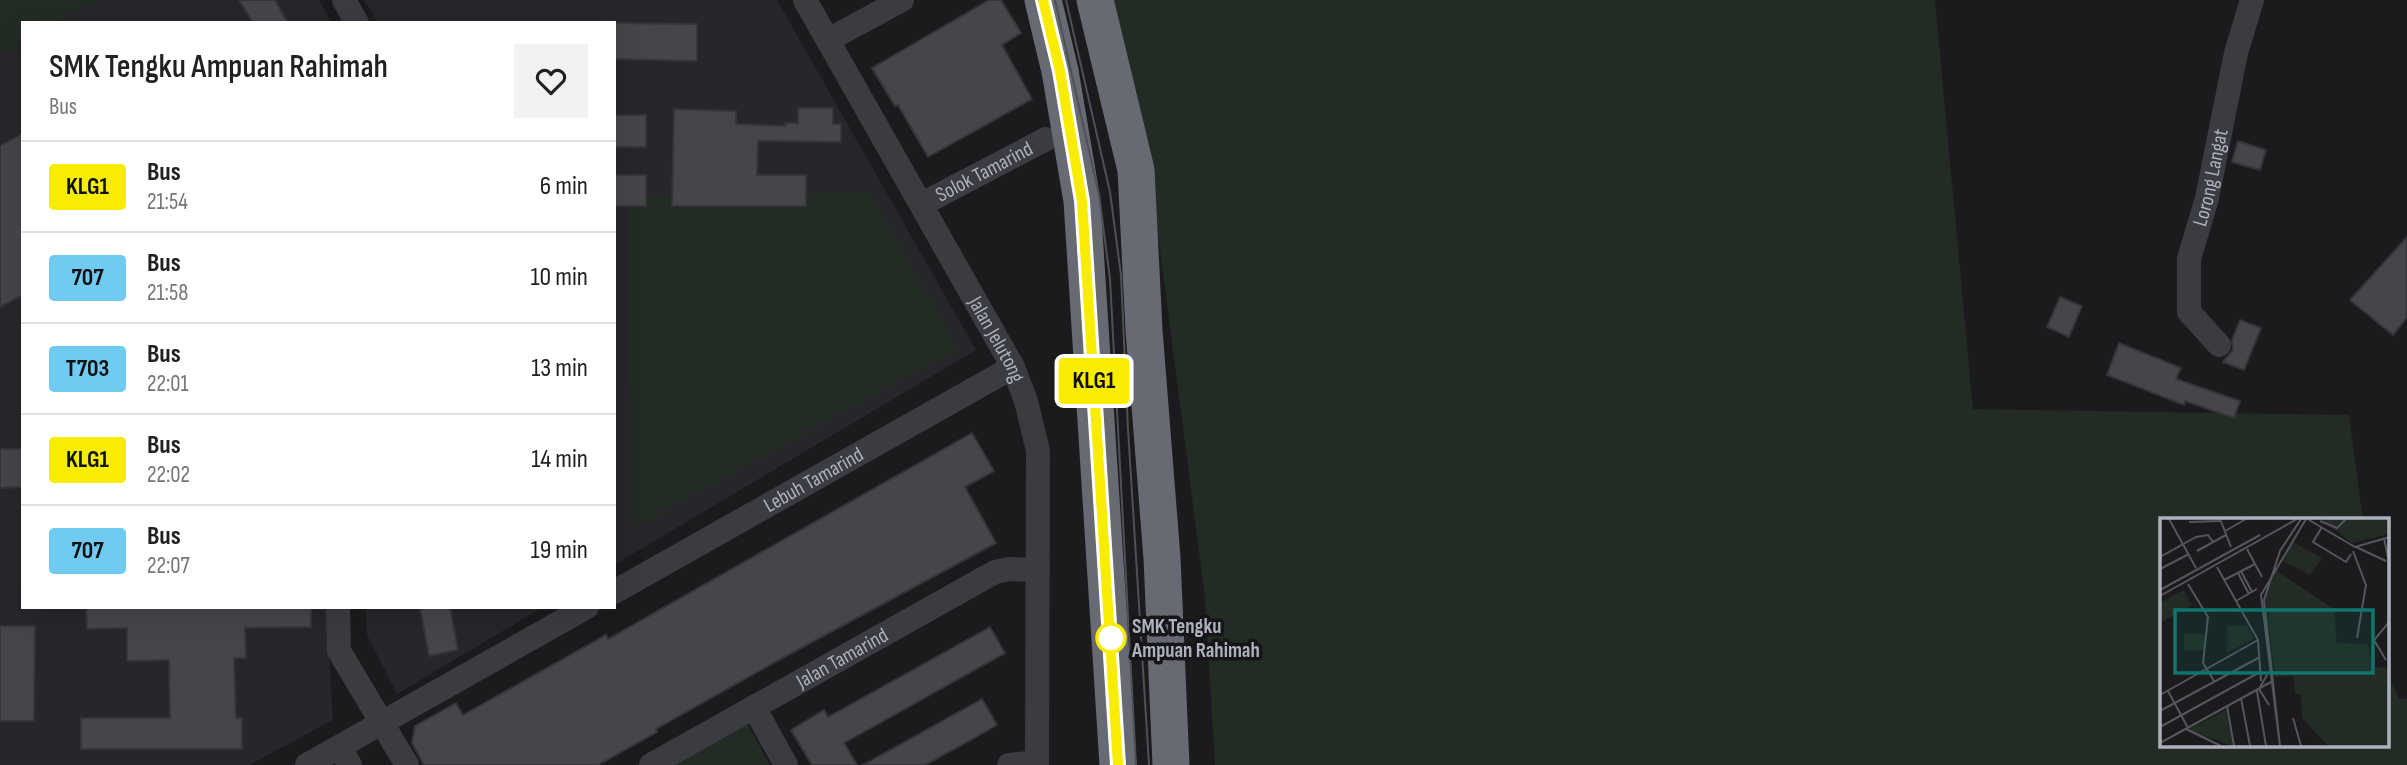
<!DOCTYPE html>
<html lang="en">
<head>
<meta charset="utf-8">
<style>
  :root { --surface:#fff; --page:#f2f2f2; --text:#202124; --muted:#757577; --line:#e0e0e0 }
  body { margin:0; font-family:"Sofia Sans Condensed",sans-serif; background:var(--page); color:var(--text); height:100vh; display:flex; flex-direction:column; font-size:26px; white-space:nowrap }
  * { box-sizing:border-box; margin:0 }
  p { font-size:23px; color:var(--muted) }
  .icon { flex:none; width:38px; height:38px; fill:none; stroke:currentColor; stroke-width:2; stroke-linecap:round; stroke-linejoin:round }
  .map { position:relative; flex:1; overflow:hidden }
  .sheet { position:absolute; left:21px; top:21px; width:595px; height:588px; display:flex; flex-direction:column; background:var(--surface); border-radius:0px; box-shadow:0 7px 28px #0002 }
  .sheet>* { flex:none }
  .badge { padding:0 14px; border-radius:5px; font-size:24px; line-height:46px }
  .map>.badge { position:absolute; translate:-50% -50%; box-shadow:0 0 0 4px #fff }
  .round { display:grid; place-items:center; flex:none; width:74px; height:74px; border-radius:0px; background:var(--page) }
  .head { display:flex; align-items:center; justify-content:space-between; height:119px; padding:0 28px }
  h1 { font-size:33px; font-weight:600; line-height:52px }
  ul { padding:0; list-style:none }
  li { display:flex; align-items:center; gap:21px; height:91px; padding:0 28px; border-top:2px solid var(--line) }
  li div { flex:1 }
  li b { display:block; font-size:26px }
  li em { font-style:normal }
  li .badge { min-width:77px; font-weight:700; text-align:center }
  .map>svg:first-child { display:block }
  .built { fill:#27262a }
  .green { fill:#222b24 }
  .building { fill:#45454a; stroke:#353439; stroke-width:2 }
  .lines { fill:none; stroke-linecap:round; stroke-linejoin:round }
  .minor { stroke:#3b3c42; stroke-width:24 }
  .highway { stroke:#676973; stroke-width:37 }
  .tram { stroke:#4e5057; stroke-width:2 }
  .line-casing { stroke:#fff; stroke-width:16 }
  .line { stroke:#f8ed00; stroke-width:10 }
  .stop-dot { fill:#fff; stroke:#f8ed00; stroke-width:3.5 }
  .labels { text-anchor:middle; dominant-baseline:central; stroke-width:7; stroke-linejoin:round; paint-order:stroke }
  .street-label { font-size:21px; fill:#adb0bd; stroke:#161518 }
  .stop-label { font-size:21px; font-weight:bold; fill:#adb0bd; stroke:#161518; text-anchor:start }
  .inset-road { fill:none; stroke:#55565d; stroke-width:2 }
  .view { fill:#0f766e; fill-opacity:0.15; stroke:#0f766e; stroke-width:3.5 }
  .inset-edge { fill:none; stroke:#adb0bd; stroke-width:3.5 }
</style>
</head>
<body>
<div class="map">
<svg width="2407" height="765" viewBox="0 0 2407 765">
  <rect width="100%" height="100%" fill="#1b1a1d"/>
  <g class="built">
    <polygon points="0,0 319,0 332,23 23,23 23,607 326,607 333,720 250,765 0,765"/>
    <polygon points="364,0 777,0 976,350 614,565 614,23 378,23"/>
    <polygon points="366,607 543,607 397,694 367,635"/>
  </g>
  <g class="green">
    <polygon points="0,0 98,0 58,23 23,23 23,43 0,56"/>
    <polygon points="1114,0 1935,0 1973,409 2349,415 2363,520 2162,520 2162,746 2388,746 2388,675 2399,698 2407,699 2407,765 1215,765 1205,598 1152,188 1139,112"/>
    <polygon points="870,193 958,349 633,529 626,196"/>
    <polygon points="746,721 770,765 668,765"/>
  </g>
  <g class="building">
    <polygon points="239,0 275,0 288,23 253,23"/>
    <polygon points="989,0 1001,0 1021,33 1002,45 1032,99 928,157 898,105 895,106 872,68"/>
    <polygon points="614,23 697,24 697,61 614,59"/>
    <polygon points="798,108 833,108 833,124 841,124 841,142 758,141 757,175 806,175 806,206 672,206 674,109 736,111 736,124 785,126 785,123 798,123"/>
    <rect x="614" y="115" width="32" height="32"/>
    <polygon points="23,133 23,295 0,307 0,146"/>
    <polygon points="2238,141 2266,150 2260,170 2232,162"/>
    <rect x="614" y="175" width="32" height="31"/>
    <polygon points="2407,237 2407,317 2393,335 2350,300"/>
    <polygon points="2060,297 2082,306 2069,337 2047,327"/>
    <polygon points="2240,320 2261,328 2244,370 2223,362 2233,350 2232,340"/>
    <polygon points="2119,343 2181,368 2176,379 2240,401 2234,418 2185,401 2184,405 2107,375"/>
    <polygon points="972,433 994,471 965,487 996,543 777,661 656,729 657,732 598,765 424,765 412,743 415,726 456,703 463,715 606,635 608,639"/>
    <polygon points="0,449 23,449 23,487 0,488"/>
    <polygon points="86,607 311,607 311,627 245,628 246,658 234,658 236,718 242,718 242,749 81,749 81,718 170,718 169,660 127,661 127,628 87,629"/>
    <polygon points="420,607 450,607 458,650 429,656"/>
    <polygon points="0,626 35,626 34,721 0,721"/>
    <polygon points="990,627 1005,653 844,743 857,765 812,765 791,730 824,710 828,717"/>
    <polygon points="982,699 997,725 969,741 925,765 863,765"/>
  </g>
  <g class="lines">
    <g class="minor">
      <polyline points="344,0 357,23"/>
      <path id="s1" d="M 805,0 L 1013,367 L 1026,401 L 1038,451 L 1037,765"/>
      <polyline points="828,40 902,0"/>
      <path id="s2" d="M 922,204 L 1046,139"/>
      <path id="s3" d="M 2219,345 L 2189,312 L 2189,259 L 2207,198 L 2236,53 L 2252,0"/>
      <path id="s4" d="M 614,592 L 1013,367"/>
      <polyline points="338,607 339,651 407,765"/>
      <polyline points="754,707 786,765"/>
      <polyline points="339,747 350,765"/>
      <polyline points="307,765 587,607"/>
      <path id="s5" d="M 651,765 L 995,572 L 1009,569 L 1038,570"/>
      <polyline points="1009,765 1037,762"/>
    </g>
    <g class="highway">
      <polyline points="1043,0 1060,71 1082,201 1118,765"/>
      <polyline points="1095,0 1136,170 1144,330 1162,558 1171,765"/>
    </g>
    <g class="tram">
      <polyline points="1055,0 1099,195 1110,279 1136,765"/>
      <polyline points="1066,0 1110,192 1121,275 1128,429 1149,765"/>
    </g>
  </g>
  <g class="lines">
    <defs>
      <polyline id="line" points="1043,0 1060,71 1082,201 1118,765"/>
    </defs>
    <use href="#line" class="line-casing"/>
    <use href="#line" class="line"/>
  </g>
  <circle class="stop-dot" cx="1111" cy="638" r="14"/>
  <g class="labels">
    <g class="street-label">
      <text stroke="none"><textPath href="#s2" startOffset="70">Solok Tamarind</textPath></text>
      <text stroke="none"><textPath href="#s3" startOffset="182">Lorong Langat</textPath></text>
      <text stroke="none"><textPath href="#s1" startOffset="390">Jalan Jelutong</textPath></text>
      <text stroke="none"><textPath href="#s4" startOffset="229">Lebuh Tamarind</textPath></text>
      <text stroke="none"><textPath href="#s5" startOffset="219">Jalan Tamarind</textPath></text>
    </g>
    <g class="stop-label">
      <text x="1132" y="626">SMK Tengku<tspan x="1132" dy="24">Ampuan Rahimah</tspan></text>
    </g>
  </g>
  <g transform="translate(2160 518)">
    <rect width="229" height="229" fill="#1b1a1d"/>
    <path d="M 160,1 L 229,1 L 229,16 L 192,25 ZM 133,24 L 162,40 L 150,57 L 121,42 ZM 114,51 L 174,91 L 177,125 L 208,126 L 212,149 L 229,150 L 229,228 L 168,228 L 142,200 L 141,176 L 135,176 L 133,158 L 115,159 L 105,77 ZM 23,72 L 32,87 L 0,105 L 0,85 ZM 67,108 L 87,108 L 94,120 L 67,135 ZM 24,115 L 45,116 L 45,132 L 24,133 ZM 66,192 L 73,228 L 30,213 L 29,211 Z" fill="#222b24"/>
    <path class="inset-road" d="M 9,1 L 36,50M 60,1 L 71,29M 149,2 L 195,29 L 230,19M 160,3 L 177,10 L 186,1M 29,4 L 60,3M 162,9 L 153,24 L 186,44 L 191,36M 65,13 L 86,1M 224,20 L 230,49M 196,29 L 226,43M 87,31 L 102,59M 37,33 L 66,17M 193,33 L 206,67 L 197,120M 0,39 L 36,19 L 48,17 L 53,24M 57,49 L 98,122 L 101,163M 0,51 L 29,36M 81,53 L 92,74M 78,55 L 89,76M 64,62 L 95,46M 28,66 L 48,99 L 43,145 L 54,163M 0,72 L 100,17M 0,78 L 137,1M 76,83 L 97,71M 226,142 L 214,122 L 230,103M 107,157 L 99,171 L 109,187M 8,173 L 28,210M 97,173 L 106,228M 0,177 L 98,122M 81,180 L 90,228M 67,188 L 74,228M 0,193 L 100,139M 133,200 L 141,228M 0,209 L 100,154M 26,211 L 61,228M 0,225 L 111,164M 120,228 L 104,82 L 120,33 L 141,1M 120,228 L 101,77 L 146,1"/>
    <path class="view" d="M 15,92 L 213,92 L 213,155 L 15,155 Z"/>
    <rect width="229" height="229" class="inset-edge"/>
  </g>
</svg>
<b class="badge" style="left:1094px;top:381px;background:#f8ed00;color:#111">KLG1</b>
<section class="sheet">
<div class="head"><div><h1>SMK Tengku Ampuan Rahimah</h1><p>Bus</p></div><a class="round"><svg class="icon" aria-label="heart" viewBox="0 0 24 24"><path d="M12 20l-8-8c-3-5 5-10 8-4 3-6 11-1 8 4z"/></svg></a></div>
<ul>
<li><span class="badge" style="background:#f8ed00;color:#111">KLG1</span><div><b>Bus</b><p>21:54</p></div><em>6 min</em></li>
<li><span class="badge" style="background:#71caf2;color:#111">707</span><div><b>Bus</b><p>21:58</p></div><em>10 min</em></li>
<li><span class="badge" style="background:#71caf2;color:#111">T703</span><div><b>Bus</b><p>22:01</p></div><em>13 min</em></li>
<li><span class="badge" style="background:#f8ed00;color:#111">KLG1</span><div><b>Bus</b><p>22:02</p></div><em>14 min</em></li>
<li><span class="badge" style="background:#71caf2;color:#111">707</span><div><b>Bus</b><p>22:07</p></div><em>19 min</em></li>
</ul>
</section>
</div>
</body>
</html>
